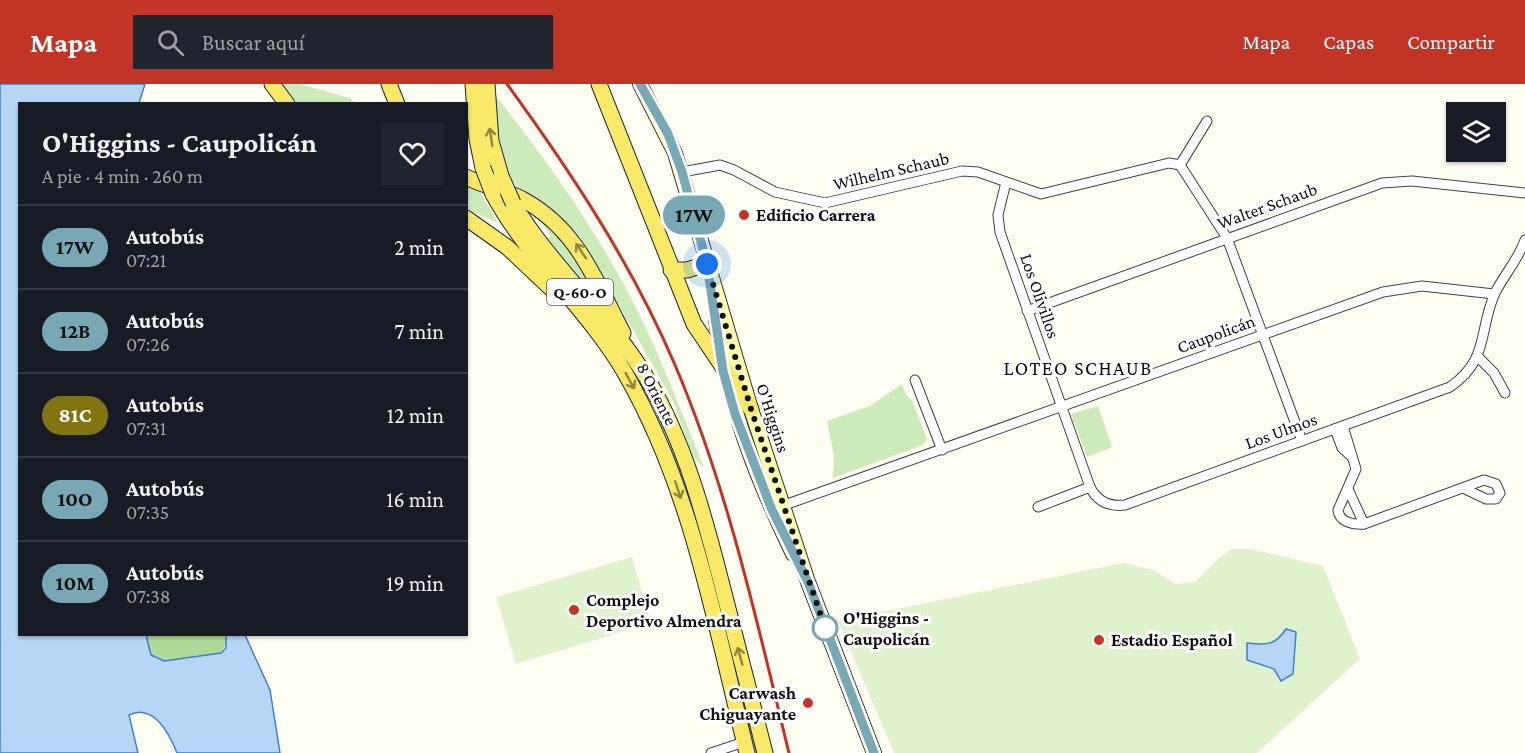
<!DOCTYPE html>
<html lang="es">
<head>
<meta charset="utf-8">
<style>
  :root { --surface:#171b24; --page:#20242c; --text:#f1f3f6; --muted:#9ea1a6; --line:#363941; --accent:#c13426 }
  body { margin:0; font-family:"Crimson Pro",serif; background:var(--page); color:var(--text); height:100vh; display:flex; flex-direction:column; font-size:22px; white-space:nowrap }
  * { box-sizing:border-box; margin:0 }
  p { font-size:20px; color:var(--muted) }
  .icon { flex:none; width:33px; height:33px; fill:none; stroke:currentColor; stroke-width:2; stroke-linecap:round; stroke-linejoin:round }
  .map { position:relative; flex:1; overflow:hidden }
  .panel { position:absolute; left:18px; top:18px; width:450px; height:534px; display:flex; flex-direction:column; background:var(--surface); border-radius:0px; box-shadow:0 2px 4px #0004 }
  .panel>* { flex:none }
  .badge { padding:0 12px; border-radius:20px; font-size:21px; line-height:39px }
  .buttons { position:absolute; left:1446px; top:18px; display:grid; gap:12px }
  .buttons a { display:grid; place-items:center; width:60px; height:60px; border-radius:0px; background:var(--surface); box-shadow:0 2px 4px #0004; font-size:30px }
  .you { position:absolute; width:30px; height:30px; margin:-15px; border:4px solid #fff; border-radius:50%; background:#1a73e8; box-shadow:0 0 0 9px #1a73e833 }
  .map>.badge { position:absolute; translate:-50% -50%; box-shadow:0 0 0 3px #fff }
  .round { display:grid; place-items:center; flex:none; width:63px; height:63px; border-radius:0px; background:var(--page) }
  .headline { display:flex; align-items:center; justify-content:space-between; height:102px; padding:0 24px }
  h1 { font-size:28px; font-weight:700; line-height:45px }
  ul { padding:0; list-style:none }
  li { display:flex; align-items:center; gap:18px; height:84px; padding:0 24px; border-top:2px solid var(--line) }
  li div { flex:1 }
  li b { display:block; font-size:22px }
  li em { font-style:normal }
  li .badge { min-width:66px; font-weight:700; text-align:center }
  header { display:flex; align-items:center; gap:36px; box-sizing:border-box; height:84px; padding:0 30px; background:var(--accent); color:#fff }
  header strong { font-size:28px }
  nav { display:flex; gap:33px; margin-inline-start:auto; font-size:21px }
  .search { width:420px; height:54px; background:var(--page); display:flex; align-items:center; gap:15px; box-sizing:border-box; padding:0 21px; border-radius:0px; color:var(--muted); font-size:22px }
  .map>svg:first-child { display:block }
  .green { fill:#cdeabb }
  .forest { fill:#aedb9a }
  .pitch { fill:#e0f1cd }
  .water { fill:#b7d6f6; stroke:#3d80ce; stroke-width:1.5 }
  .lines { fill:none; stroke-linecap:round; stroke-linejoin:round }
  .street-casing { stroke:#434343; stroke-width:11 }
  .secondary-casing { stroke:#323232; stroke-width:16 }
  .primary-casing { stroke:#212121; stroke-width:17 }
  .street { stroke:#fff; stroke-width:9 }
  .secondary { stroke:#fcffad; stroke-width:14 }
  .primary { stroke:#f8e969; stroke-width:15 }
  .rail { stroke:#c13426; stroke-width:3 }
  .primary-bridge-casing { stroke:#212121; stroke-width:17; stroke-linecap:butt }
  .primary-bridge { stroke:#f8e969; stroke-width:15 }
  .oneway { stroke:#908741 }
  .line-casing { stroke:#fff; stroke-width:14 }
  .line { stroke:#79a8b5; stroke-width:9 }
  .walk { stroke:#101010; stroke-width:6; stroke-dasharray:0 10.8 }
  .poi-dot { fill:#c13426; stroke:#fff; stroke-width:2 }
  .stop-dot { fill:#fff; stroke:#79a8b5; stroke-width:3 }
  .labels { text-anchor:middle; dominant-baseline:central; stroke-width:6; stroke-linejoin:round; paint-order:stroke }
  .shield { fill:#fff; stroke:#585858; stroke-width:1.5 }
  .shield-label { font-size:16px; font-weight:bold; fill:#101010 }
  .street-label { font-size:18px; fill:#101010; stroke:#fff }
  .poi-label { font-size:18px; font-weight:bold; fill:#101010; stroke:#fff; text-anchor:start }
  .stop-label { font-size:18px; font-weight:bold; fill:#101010; stroke:#fff; text-anchor:start }
  .neighbourhood-label { font-size:20px; letter-spacing:1.5px; fill:#101010; stroke:#fff }
</style>
</head>
<body>
<header>
<strong>Mapa</strong>
<div class="search"><svg class="icon" aria-label="search" viewBox="0 0 24 24"><circle cx="10" cy="10" r="6"/><path d="M15 15l6 6"/></svg>Buscar aquí</div>
<nav><a>Mapa</a><a>Capas</a><a>Compartir</a></nav>
</header>
<div class="map">
<svg width="1525" height="669" viewBox="0 0 1525 669">
  <rect width="100%" height="100%" fill="#fffef2"/>
  <g class="green">
    <polygon points="280,0 299,0 350,14 354,19 296,19"/>
    <path d="M 495,11 C 551,81 603,155 642,236 C 665,284 684,334 704,384 L 693,373 L 674,319 L 581,154 L 566,138 L 518,105 L 511,94 L 495,56 Z"/>
    <polygon points="467,98 477,102 498,139 467,125"/>
    <polygon points="535,130 577,170 602,222 543,155 551,152"/>
    <polygon points="613,257 646,305 667,348 660,343"/>
    <polygon points="902,300 906,311 912,316 927,355 923,361 833,394 834,372 827,337 870,322"/>
    <polygon points="1098,322 1112,363 1087,373 1071,330"/>
    <polygon points="674,359 702,448 758,669 753,669 696,446 668,360"/>
  </g>
  <polygon class="forest" points="146,551 226,551 228,557 221,569 164,577 151,571"/>
  <g class="pitch">
    <polygon points="1232,465 1251,465 1323,482 1360,575 1257,669 894,669 838,537 1123,479 1154,486 1175,500 1195,498 1218,475"/>
    <polygon points="632,473 651,539 516,580 496,513"/>
  </g>
  <g class="water">
    <path d="M 0,0 L 145,0 L 139,19 L 20,20 L 20,550 L 146,551 L 151,571 L 164,577 L 221,569 L 226,564 L 226,551 L 245,551 L 270,606 L 280,669 L 177,669 C 170,651 154,619 129,631 L 138,669 L 0,669 Z"/>
    <path d="M 1286,545 L 1296,548 L 1293,590 L 1281,597 L 1274,585 L 1247,576 L 1247,559 C 1266,561 1275,562 1286,545 Z"/>
  </g>
  <g class="lines">
    <defs>
      <g id="street">
        <polyline points="1180,81 1227,154 1302,357"/>
        <polyline points="1180,81 1207,37"/>
        <polyline points="682,88 720,81 734,86 775,108 825,119 962,87 978,88 1041,110 1169,79 1180,81"/>
        <path d="M 1006,98 L 998,131 L 1000,148 L 1090,403 C 1097,417 1109,423 1125,421 L 1450,303 C 1490,275 1478,247 1495,209 C 1504,191 1518,176 1525,156"/>
        <polyline points="1027,227 1382,99 1412,97 1525,109"/>
        <polyline points="1478,273 1494,289 1505,309"/>
        <polyline points="915,296 942,366"/>
        <path d="M 1343,342 L 1356,385 L 1338,426 C 1339,438 1353,441 1364,440 L 1484,396 L 1496,400 L 1500,409 L 1496,415 L 1486,415 L 1463,404"/>
        <polyline points="1335,345 1342,364 1352,373"/>
        <polyline points="1348,405 1364,440"/>
        <polyline points="779,423 1383,208 1422,202 1494,210"/>
        <polyline points="1038,423 1090,403"/>
        <polyline points="711,669 744,658"/>
      </g>
      <g id="secondary">
        <polyline points="640,0 675,69 751,325 808,498 874,669"/>
        <path d="M 716,236 C 728,322 755,391 793,470"/>
      </g>
      <g id="primary">
        <polyline points="272,0 287,20"/>
        <polyline points="389,0 397,20"/>
        <polyline points="473,0 477,55 483,84"/>
        <polyline points="487,0 491,57 501,92"/>
        <polyline points="599,0 694,240 751,325"/>
        <path d="M 466,93 C 484,102 504,106 522,115 C 578,145 595,196 623,249"/>
        <path d="M 493,110 C 528,175 588,225 625,289 C 692,405 715,540 747,669"/>
        <path d="M 513,119 C 551,183 610,232 648,296 C 685,359 704,431 722,501 C 736,557 751,613 765,669"/>
        <polyline points="466,134 507,163 558,211"/>
        <polyline points="671,186 687,186 707,180"/>
      </g>
    </defs>
    <use href="#street" class="street-casing"/>
    <use href="#secondary" class="secondary-casing"/>
    <use href="#primary" class="primary-casing"/>
    <use href="#street" class="street"/>
    <use href="#secondary" class="secondary"/>
    <use href="#primary" class="primary"/>
    <path class="rail" d="M 507,0 C 571,88 632,180 675,281 C 728,405 757,538 789,669"/>
    <defs>
      <g id="primary-bridge">
        <polyline points="483,84 493,110"/>
        <polyline points="501,92 513,119"/>
      </g>
    </defs>
    <use href="#primary-bridge" class="primary-bridge-casing"/>
    <use href="#primary-bridge" class="primary-bridge"/>
  </g>
  <defs><path id="oneway-shaft" d="M-6 0H5M1.5-3L5.5 0L1.5 3" fill="none" stroke-width="1.6" stroke-linecap="round" stroke-linejoin="round" transform="scale(1.5)"/></defs>
  <g class="oneway">
    <use href="#oneway-shaft" transform="translate(491 53) rotate(-99)"/>
    <use href="#oneway-shaft" transform="translate(581 167) rotate(-124)"/>
    <use href="#oneway-shaft" transform="translate(630 297) rotate(61)"/>
    <use href="#oneway-shaft" transform="translate(678 406) rotate(72)"/>
    <use href="#oneway-shaft" transform="translate(740 572) rotate(-105)"/>
  </g>
  <g class="lines">
    <defs>
      <polyline id="line" points="640,0 668,50 682,88 707,180 723,287 735,330 772,426 808,498 874,669"/>
    </defs>
    <use href="#line" class="line-casing"/>
    <use href="#line" class="line"/>
    <polyline class="walk" points="707,180 751,325 826,547 825,544"/>
  </g>
  <g class="poi-dot">
    <circle cx="744" cy="131" r="6"/>
    <circle cx="574" cy="526" r="6"/>
    <circle cx="1099" cy="556" r="6"/>
    <circle cx="808" cy="619" r="6"/>
  </g>
  <circle class="stop-dot" cx="825" cy="544" r="12"/>
  <g class="labels">
    <rect class="shield" x="547" y="195" width="66" height="26" rx="4.5"/>
    <g class="shield-label">
      <text x="580" y="208">Q-60-O</text>
    </g>
    <g class="street-label">
      <text transform="translate(891 87) rotate(-13)">Wilhelm Schaub</text>
      <text transform="translate(1267 122) rotate(-20)">Walter Schaub</text>
      <text transform="translate(1040 212) rotate(71)">Los Olivillos</text>
      <text transform="translate(1216 250) rotate(-20)">Caupolicán</text>
      <text transform="translate(657 310) rotate(63)">8 Oriente</text>
      <text transform="translate(773 334) rotate(72)">O'Higgins</text>
      <text transform="translate(1281 347) rotate(-20)">Los Ulmos</text>
    </g>
    <g class="poi-label">
      <text x="756" y="131">Edificio Carrera</text>
      <text x="586" y="516">Complejo<tspan x="586" dy="21">Deportivo Almendra</tspan></text>
      <text x="1111" y="556">Estadio Español</text>
      <text x="796" y="609" text-anchor="end">Carwash<tspan x="796" dy="21">Chiguayante</tspan></text>
    </g>
    <g class="stop-label">
      <text x="843" y="534">O'Higgins -<tspan x="843" dy="21">Caupolicán</tspan></text>
    </g>
    <g class="neighbourhood-label">
      <text x="1078" y="284">LOTEO SCHAUB</text>
    </g>
  </g>
</svg>
<div class="buttons">
<a><svg class="icon" aria-label="layers" viewBox="0 0 24 24"><path d="M12 4l9 5-9 5-9-5zM3 14l9 5 9-5"/></svg></a>
</div>
<div class="you" style="left:707px;top:180px"></div>
<b class="badge" style="left:694px;top:131px;background:#79a8b5;color:#111">17W</b>
<section class="panel">
<div class="headline"><div><h1>O'Higgins - Caupolicán</h1><p>A pie · 4 min · 260 m</p></div><a class="round"><svg class="icon" aria-label="heart" viewBox="0 0 24 24"><path d="M12 20l-8-8c-3-5 5-10 8-4 3-6 11-1 8 4z"/></svg></a></div>
<ul>
<li><span class="badge" style="background:#79a8b5;color:#111">17W</span><div><b>Autobús</b><p>07:21</p></div><em>2 min</em></li>
<li><span class="badge" style="background:#79a8b5;color:#111">12B</span><div><b>Autobús</b><p>07:26</p></div><em>7 min</em></li>
<li><span class="badge" style="background:#827411;color:#fff">81C</span><div><b>Autobús</b><p>07:31</p></div><em>12 min</em></li>
<li><span class="badge" style="background:#79a8b5;color:#111">10O</span><div><b>Autobús</b><p>07:35</p></div><em>16 min</em></li>
<li><span class="badge" style="background:#79a8b5;color:#111">10M</span><div><b>Autobús</b><p>07:38</p></div><em>19 min</em></li>
</ul>
</section>
</div>
</body>
</html>
